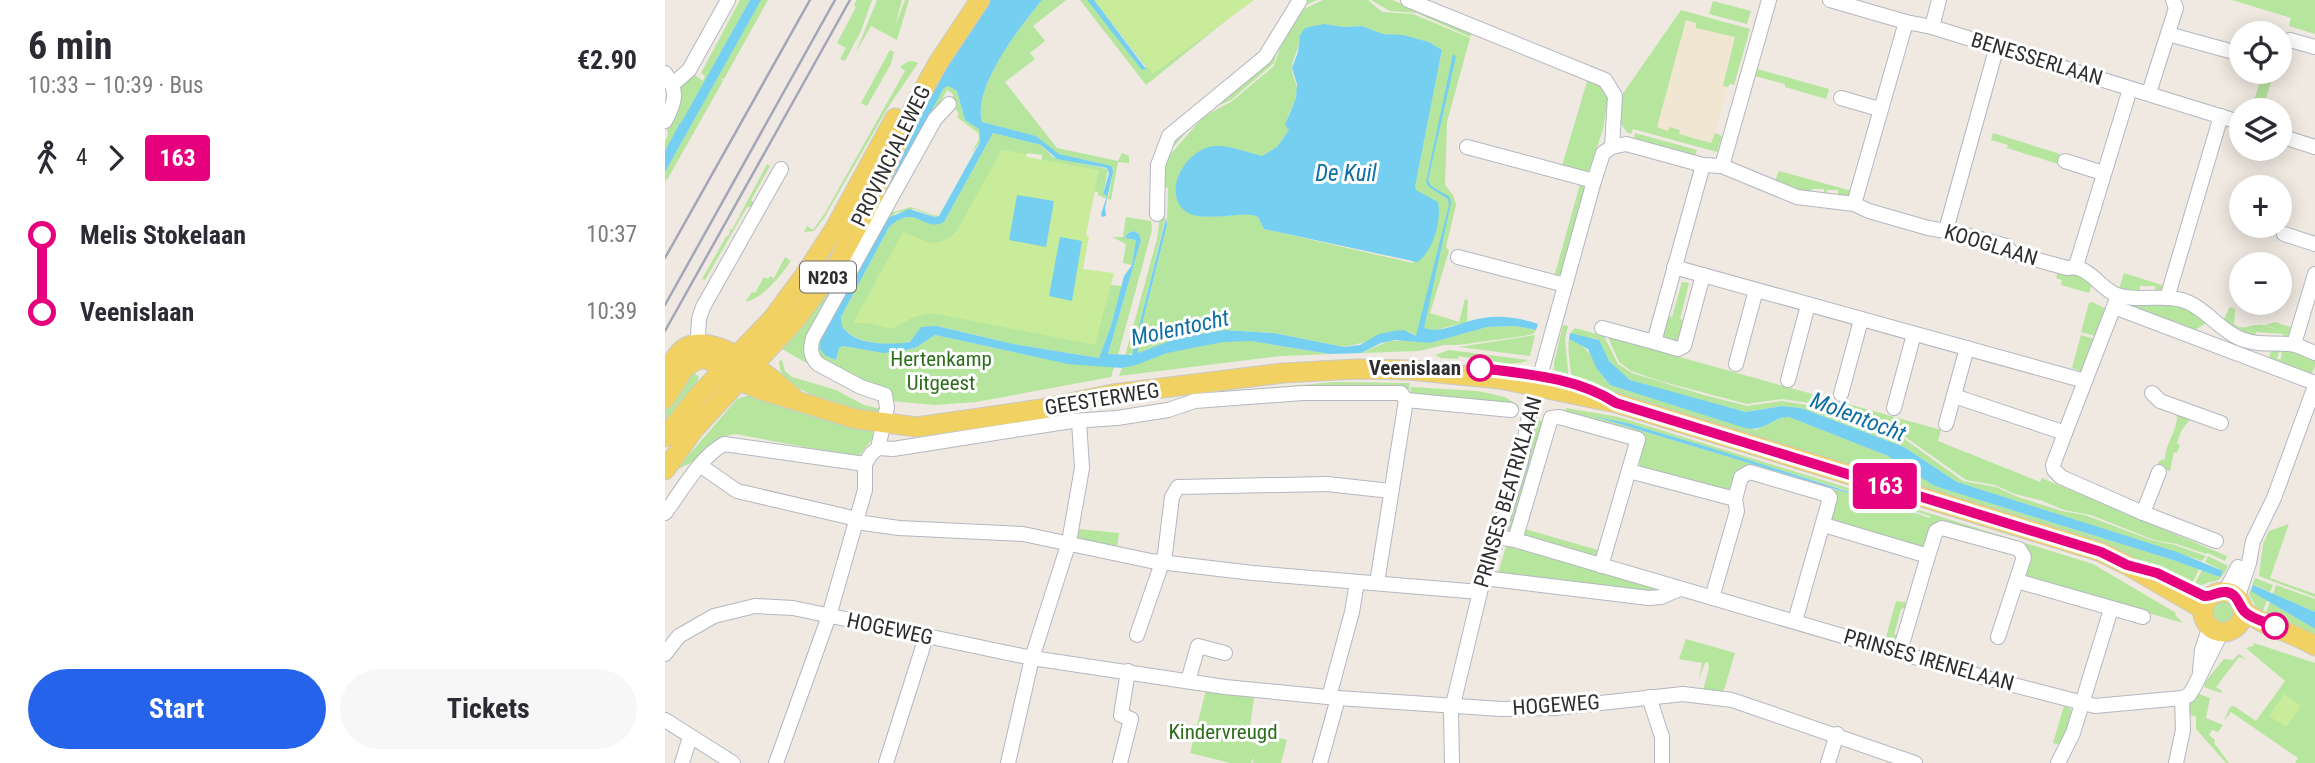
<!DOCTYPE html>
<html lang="en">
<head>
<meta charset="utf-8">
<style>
  :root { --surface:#fff; --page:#f7f7f7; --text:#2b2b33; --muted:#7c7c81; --accent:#2563eb }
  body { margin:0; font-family:"Roboto Condensed",sans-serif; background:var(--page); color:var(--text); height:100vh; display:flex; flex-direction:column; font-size:26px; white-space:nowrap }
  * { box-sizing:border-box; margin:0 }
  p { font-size:23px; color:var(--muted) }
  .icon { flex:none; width:38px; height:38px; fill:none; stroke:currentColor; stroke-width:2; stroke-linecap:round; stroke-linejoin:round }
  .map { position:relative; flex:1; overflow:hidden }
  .panel { display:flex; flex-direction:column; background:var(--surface); width:665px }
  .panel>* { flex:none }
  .badge { padding:0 14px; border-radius:5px; font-size:24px; line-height:46px }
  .tools { position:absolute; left:1564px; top:21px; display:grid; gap:14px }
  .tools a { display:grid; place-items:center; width:63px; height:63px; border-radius:50%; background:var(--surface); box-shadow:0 4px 18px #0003; font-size:35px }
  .map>.badge { position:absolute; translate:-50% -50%; box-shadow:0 0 0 4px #fff }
  .legs { display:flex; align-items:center; gap:10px; height:77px; padding:0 28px; font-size:23px }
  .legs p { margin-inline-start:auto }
  .head { display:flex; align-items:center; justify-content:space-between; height:119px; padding:0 28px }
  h1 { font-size:38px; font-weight:700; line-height:52px }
  .action { display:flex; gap:14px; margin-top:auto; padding:14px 28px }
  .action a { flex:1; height:80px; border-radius:42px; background:var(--accent); color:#fff; font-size:28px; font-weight:700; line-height:80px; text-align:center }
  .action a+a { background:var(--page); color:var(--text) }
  ul { padding:0 28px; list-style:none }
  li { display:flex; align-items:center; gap:24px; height:77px; font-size:26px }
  li i { display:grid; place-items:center; width:10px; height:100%; margin:0 9px; background:currentColor }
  li i::after { content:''; width:18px; height:18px; margin:-9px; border:5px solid; border-radius:50%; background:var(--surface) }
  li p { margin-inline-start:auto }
  li:first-child i { background:linear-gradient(#0000 50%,currentColor 0) }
  li:last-child i { background:linear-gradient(currentColor 50%,#0000 0) }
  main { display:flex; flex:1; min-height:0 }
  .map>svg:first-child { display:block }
  .education { fill:#f0e6d1 }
  .green { fill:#b6e59e; fill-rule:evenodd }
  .pitch { fill:#c9ec9a }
  .water { fill:#75cff0 }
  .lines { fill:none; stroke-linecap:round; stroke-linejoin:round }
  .minor-casing { stroke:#b4b7c1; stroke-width:16 }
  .major-casing { stroke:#c9c9c9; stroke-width:21 }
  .minor { stroke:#fff; stroke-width:14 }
  .major { stroke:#f2d163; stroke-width:19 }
  .rail { stroke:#a3a6b8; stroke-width:2.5 }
  .line-1-casing { stroke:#fff; stroke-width:16 }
  .line-1 { stroke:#e6007e; stroke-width:10 }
  .stop-1-dot { fill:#fff; stroke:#e6007e; stroke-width:3.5 }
  .labels { text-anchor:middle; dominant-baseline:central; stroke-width:6; stroke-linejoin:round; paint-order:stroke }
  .shield { fill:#fff; stroke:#6d6d6d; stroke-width:2 }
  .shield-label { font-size:19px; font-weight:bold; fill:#2e2e2e }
  .street-label { font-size:21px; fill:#2e2e2e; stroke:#fff }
  .park-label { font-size:21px; fill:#2c6e1b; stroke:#fff }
  .stop-label { font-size:21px; font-weight:bold; fill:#2e2e2e; stroke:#fff; text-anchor:end }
  .water-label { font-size:23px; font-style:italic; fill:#0d6fa3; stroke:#fff }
</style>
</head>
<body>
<main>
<section class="panel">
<div class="head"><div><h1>6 min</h1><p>10:33 – 10:39 · Bus</p></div><b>€2.90</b></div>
<div class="legs"><svg class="icon" aria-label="walk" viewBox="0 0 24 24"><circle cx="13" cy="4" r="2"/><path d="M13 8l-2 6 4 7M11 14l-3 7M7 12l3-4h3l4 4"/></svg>4<svg class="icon" aria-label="forward" viewBox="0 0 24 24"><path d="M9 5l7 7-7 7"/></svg><b class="badge" style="background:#e6007e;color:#fff">163</b></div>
<ul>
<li><i style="color:#e6007e"></i><b>Melis Stokelaan</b><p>10:37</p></li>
<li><i style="color:#e6007e"></i><b>Veenislaan</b><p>10:39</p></li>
</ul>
<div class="action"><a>Start</a><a>Tickets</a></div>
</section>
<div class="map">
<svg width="1650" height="763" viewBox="0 0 1650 763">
  <rect width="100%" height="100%" fill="#efe9e1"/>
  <polygon class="education" points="1021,20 1072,34 1059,86 1063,87 1047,143 1014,134 1015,130 1005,127 1004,131 992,128"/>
  <g class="green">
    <polygon points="75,0 85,0 16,124 13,123 15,125 0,151 0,141 3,135 2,130 13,109 16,96 15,87 27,73 38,81 40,76 36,73"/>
    <polygon points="90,0 103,0 59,79 56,79 58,81 2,180 1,180 0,185 0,172 94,3"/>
    <polygon points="192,0 207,0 196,31 180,61 175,59 181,48 172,43 191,7 189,5"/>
    <polygon points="212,0 237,0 230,26 240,0 244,0 232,40 206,26 191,52"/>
    <path d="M 377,0 L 401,0 L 368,26 L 380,41 L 365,53 L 370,59 L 340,82 L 392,148 L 453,161 L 457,153 L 464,156 L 464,163 L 453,162 L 446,200 L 443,199 L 448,172 L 447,166 L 393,154 L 371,136 L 317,122 C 307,87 356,26 377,0 Z"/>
    <polygon points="415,0 422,0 479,70 481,67 429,0 579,6 481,85"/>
    <polygon points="641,0 652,0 643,4 630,15 613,46 609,63 566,100 550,107 531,121 503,153 496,173 500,152 510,136 604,57 628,16"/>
    <path d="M 658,0 L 703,0 L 717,12 L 748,14 L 805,38 L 782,122 L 780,185 L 788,195 L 791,205 L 781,247 L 784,251 L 765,313 L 794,322 L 800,299 L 803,300 L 802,322 L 767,331 L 759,329 L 751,336 L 744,332 L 679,347 L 609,333 L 559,330 L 513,338 L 473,353 L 473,341 L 502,225 L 503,188 L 500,187 L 500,213 L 496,211 L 500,165 L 504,156 L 539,116 L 566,102 L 609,66 L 616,44 L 627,24 L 639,9 ZM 659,24 L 679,27 L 697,26 L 718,34 L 741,36 L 764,42 L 777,50 L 750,187 L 748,263 L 599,229 L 593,217 C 574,207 526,232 512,199 L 553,146 L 597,156 L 612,147 L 624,130 C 619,111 630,109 632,93 C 633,84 626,75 627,66 C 628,57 634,50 634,40 Z"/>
    <polygon points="706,0 727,0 808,31 805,37 752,13 725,11"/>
    <polygon points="1567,0 1650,0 1650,34 1624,26 1626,18"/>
    <polygon points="1048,1 1086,11 1082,24 1044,14"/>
    <polygon points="1016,10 1085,29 1069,85 1065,84 1063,87 1058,86 1070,37 1031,28 1031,23 1021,20 992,127 1003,131 1005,127 1015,130 1014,134 1046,143 1050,133 1057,136 1052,152 968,129 966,134 962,132 956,124 957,95"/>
    <polygon points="225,50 229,52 226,64 202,106 196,103"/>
    <polygon points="248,61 253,63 222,109 159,218 149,231 139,232 142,226 148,230 160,213 240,71 235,67 242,62"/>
    <polygon points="1092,69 1164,89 1161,99 1120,87 1120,84 1090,76"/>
    <polygon points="1598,72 1609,73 1597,110 1586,110"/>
    <polygon points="923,78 938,84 944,93 938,129 923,175 897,166"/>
    <path d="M 283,86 L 292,91 L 300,120 L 314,129 L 315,142 L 306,154 L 314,139 L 313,133 L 292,117 L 294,114 L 288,105 L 288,94 L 282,90 L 142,341 L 175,382 L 117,349 C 180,268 229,179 279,88 Z"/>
    <path d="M 328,133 L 376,145 L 388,157 L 443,169 L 438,194 L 442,196 L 442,199 L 433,195 L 433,192 L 428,191 L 377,160 L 377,155 L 362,153 L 339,243 L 446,285 L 457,286 L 446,326 L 434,358 L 348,344 L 273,326 C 263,331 253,339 243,342 C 225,348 188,343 177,326 L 176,317 L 224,227 C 244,209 252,220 274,224 L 279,222 Z"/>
    <polygon points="970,133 1032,150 1030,156 969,138"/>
    <polygon points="1328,133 1395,154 1393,164 1342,148 1343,145 1326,140"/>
    <polygon points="102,164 105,166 86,200 91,205 82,207 40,280 37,279 61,237 64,235 65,229 67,230"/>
    <polygon points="1114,171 1187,191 1185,197 1173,198 1173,190 1162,190 1161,197 1159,197 1159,189 1147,189 1146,196 1108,186"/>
    <polygon points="916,181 921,189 896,274 889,277"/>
    <polygon points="280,204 271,217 249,209 230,213 156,335 161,356 171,360 174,348 178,346 218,353 235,352 252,347 270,335 380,359 449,367 446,377 311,402 270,405 226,401 159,363 152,353 150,344 224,210 229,212 246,207 272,216"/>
    <polygon points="495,216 500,216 500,219 468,353 460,356 492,239"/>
    <polygon points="461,217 486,221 487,230 453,355 443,354 476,240 474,234 469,231 463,233 460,238 471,240 467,265 458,263 461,244 447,237 458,237"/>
    <path d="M 120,257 L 126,261 C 116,275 98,299 80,302 L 87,292 L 90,293 L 99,277 L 103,279 L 105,276 L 109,278 Z"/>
    <polygon points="1393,271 1412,271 1428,281 1424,293 1396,285 1397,280 1391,278"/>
    <polygon points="1459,273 1500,286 1496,292 1491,294 1490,286 1475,286 1474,294 1454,289"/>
    <polygon points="1017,282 1024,283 1015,319 1022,322 1015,342 999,341 996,330 1000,315 1007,317"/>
    <polygon points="1427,302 1441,309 1430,336 1416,332 1424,303"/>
    <polygon points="1456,302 1518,305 1544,321 1527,332 1464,309"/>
    <path d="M 1565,307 L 1570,309 L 1569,324 C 1579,331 1582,325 1593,325 C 1598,324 1606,328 1612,329 L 1600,325 L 1610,322 L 1628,328 L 1625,337 L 1618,341 L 1618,334 L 1591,332 L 1590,339 L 1579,336 L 1558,321 Z"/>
    <polygon points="898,325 903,326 900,340 904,380 894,377 889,370 889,363"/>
    <polygon points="850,326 871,330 868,334 859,336 793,345 779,345 754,351 696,353 724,341 750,340 765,343 822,327"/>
    <path d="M 910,328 L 939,336 L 953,364 L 967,373 L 1039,395 L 1082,406 L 1116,401 L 1157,407 L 1182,419 L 1231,433 L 1298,481 L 1331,487 L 1353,497 L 1397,511 L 1420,515 L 1486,540 L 1510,545 L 1541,556 L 1537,561 L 1292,482 L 1239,447 L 1136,408 L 1117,406 L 1081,412 L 969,382 L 950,369 L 938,352 L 934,340 L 929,338 L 904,339 C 933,351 925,364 945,385 L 1091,430 L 1118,417 L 1124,417 L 1223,456 L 1279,489 L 1508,560 L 1534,569 L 1533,571 L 1526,586 L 1492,570 L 1464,560 L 964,402 L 936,390 L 907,381 C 906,366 898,337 910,328 Z"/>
    <polygon points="870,335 865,356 794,347"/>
    <polygon points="1416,335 1429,339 1416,371 1407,368"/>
    <polygon points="943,337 1276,430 1273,441 1375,482 1377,478 1562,556 1560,561 1543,553 1541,554 1512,544 1489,540 1426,515 1399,510 1378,501 1350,494 1330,485 1301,480 1232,431 1181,417 1158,405 1117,399 1082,404 995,381 966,371 954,362"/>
    <path d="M 586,341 L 665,354 L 616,356 L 454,376 L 457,368 C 473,365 488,357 504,352 C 529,345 559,340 586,341 Z"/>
    <polygon points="1606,349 1615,349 1612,359 1616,359 1617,350 1650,357 1650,366 1647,373 1643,374 1603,363"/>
    <path d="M 784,350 L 863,360 C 849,369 811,359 794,356 L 793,359 L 776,358 L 770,355 Z"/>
    <path d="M 117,360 L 120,371 L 127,377 L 171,390 L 199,405 L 217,409 L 212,416 C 188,409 126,394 116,372 C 115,369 114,363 114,361 Z"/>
    <polygon points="28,372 34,377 32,384 0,428 0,409 18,379"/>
    <polygon points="669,382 745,383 744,389 712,387 572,391"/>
    <polygon points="746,387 813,391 840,397 854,406 853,409 745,397"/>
    <path d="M 81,396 L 89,396 L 207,431 L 209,437 L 193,457 L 71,434 C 53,436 47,446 34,457 C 28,463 17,466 10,471 L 72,399 Z"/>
    <path d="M 901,408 L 954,417 L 1428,564 L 1511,613 L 1510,615 L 1518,623 L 1358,577 L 1363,556 L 1277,524 L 1261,548 L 1257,549 L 1166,522 L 1170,503 L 1084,467 L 1066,491 L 977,469 L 973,461 L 979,437 L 915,418 L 916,415 L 913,414 L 910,416 L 900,413 ZM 928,416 L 962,423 L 1265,516 L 1265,518 Z"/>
    <path d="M 1512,415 L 1525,420 C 1519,425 1514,434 1512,444 L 1515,445 L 1512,453 L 1509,452 L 1505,471 L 1492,466 L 1494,461 L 1500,459 C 1500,444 1513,430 1512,415 Z"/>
    <polygon points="868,419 880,422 849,532 840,532"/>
    <polygon points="1624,524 1605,578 1650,594 1650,597 1594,576 1598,544 1604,531"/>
    <polygon points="414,529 454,533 452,547 413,538"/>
    <polygon points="860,529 936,551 934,559 858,536"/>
    <polygon points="841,546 855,550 856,547 996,590 991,592 833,574"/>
    <path d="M 1543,556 L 1563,566 C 1552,590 1548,575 1532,589 L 1528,587 L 1537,570 L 1555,577 L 1558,571 L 1540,562 Z"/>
    <polygon points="1590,578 1608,585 1605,592 1589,585 1586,590 1602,600 1596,617 1584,594"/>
    <polygon points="1611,585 1650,599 1650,612 1608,594"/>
    <circle cx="1558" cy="612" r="12"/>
    <polygon points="1231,601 1245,603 1244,607 1236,609 1229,635 1235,634 1234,640 1221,637"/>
    <polygon points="1605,602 1650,629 1650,641 1617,622 1618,619 1600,615"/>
    <polygon points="1021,639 1070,653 1058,693 1038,691 1044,668 1043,662 1040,663 1034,679 1037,663 1014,659"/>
    <polygon points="1589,643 1650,663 1650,763 1630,763 1633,758 1566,712 1559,721 1565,707 1569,706 1591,721 1620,681 1581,648 1588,646"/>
    <polygon points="1574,654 1581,659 1574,657 1551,687 1557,691 1556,693 1539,687 1540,682 1559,659 1568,660"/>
    <polygon points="541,690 589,698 583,741 593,744 596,734 622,740 616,763 588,763 589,757 586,763 566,763 525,753"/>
    <polygon points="1534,694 1545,698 1541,718 1558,725 1553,732 1547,730 1544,735 1550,740 1549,743 1564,763 1561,763 1531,729 1531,716 1523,715 1524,704"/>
    <polygon points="1399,706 1406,709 1407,713 1396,745 1388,743"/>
  </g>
  <g class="pitch">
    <polygon points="429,0 589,0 488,74"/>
    <path d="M 339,150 L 360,154 L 362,157 L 434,170 L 421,235 L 424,236 L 418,269 L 449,273 L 430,345 L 266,313 L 249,317 L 227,329 L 202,323 L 188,323 L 238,232 C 262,241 274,252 293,229 L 336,151 Z"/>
    <polygon points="1619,694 1636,706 1621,727 1604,716"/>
  </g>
  <g class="water">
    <polygon points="85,0 96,0 0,172 0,151 14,125 13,124 16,123"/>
    <path d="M 323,0 L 377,0 C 356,26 307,87 317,122 L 371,136 L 394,154 L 447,166 L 448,172 L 440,208 L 441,216 L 437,217 L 436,214 L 442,196 L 438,194 L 444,173 L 442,168 L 392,159 L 376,145 L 328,133 L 279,222 C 257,233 252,202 224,227 L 176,317 L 177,326 C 190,346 224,345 245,342 L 256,327 L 272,326 L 348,344 L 434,358 L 446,326 L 459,276 L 467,265 L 471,240 L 460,238 L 463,233 L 469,231 L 474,234 L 476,240 L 443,354 L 467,355 L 501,218 L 502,225 L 473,341 L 473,353 L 513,338 L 559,330 L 609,333 L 679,347 L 695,345 L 714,334 L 729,331 L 739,330 L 751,336 L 784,205 L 783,199 L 764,187 L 761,182 L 788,54 L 791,57 L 763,180 L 766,186 L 785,197 L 786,203 L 759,328 C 775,335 800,320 818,318 C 836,315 856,318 873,324 L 871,330 L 850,326 L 822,327 L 765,343 L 730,340 L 716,343 L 696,353 L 665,354 L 586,341 L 558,342 L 502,353 L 471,365 L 457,368 L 403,364 L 270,335 L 252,347 L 235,352 L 218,353 L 178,346 L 174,348 L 171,360 L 161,356 L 155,349 L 156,335 L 223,218 L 244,209 L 270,217 L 274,216 L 315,142 L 314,129 L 300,120 L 292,91 L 283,86 L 279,88 L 212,210 L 207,212 L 273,79 Z"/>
    <polygon points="422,0 429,0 481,69 477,70"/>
    <path d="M 659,24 L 679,27 L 697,26 L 718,34 L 738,35 L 764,42 L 777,50 L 750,187 L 751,190 L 773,202 C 777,219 768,253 752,262 L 599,229 L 593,217 C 578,209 531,227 516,207 C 499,185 525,147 550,146 C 564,145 582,152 597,156 L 612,147 L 624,130 L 620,125 L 631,98 L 632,84 L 627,68 L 633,52 L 635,35 L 640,28 Z"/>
    <polygon points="352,195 389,201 381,247 344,240"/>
    <polygon points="395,237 417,241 407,301 384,296"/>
    <path d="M 905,333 L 934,340 L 944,361 L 965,380 L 1081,412 L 1117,406 L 1136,408 L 1239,447 L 1292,482 L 1512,552 L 1558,571 L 1555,577 L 1508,560 L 1279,489 L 1268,485 L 1223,456 L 1124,417 C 1106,417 1102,432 1080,428 L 945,385 L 932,369 L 923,349 L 904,339 Z"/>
    <polygon points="928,416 962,423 1046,448 1266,518"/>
    <polygon points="1588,585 1650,612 1650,629 1586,591"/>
  </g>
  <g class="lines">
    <defs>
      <g id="minor">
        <polyline points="743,0 940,80 950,96 947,147"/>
        <polyline points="1165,0 1241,22 1267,27 1577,123"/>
        <polyline points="1267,27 1274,0"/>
        <polyline points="1503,34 1572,53"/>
        <polyline points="1625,40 1650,47"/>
        <path d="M 0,73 C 14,91 10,103 0,121"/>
        <polyline points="7,85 24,70 63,0"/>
        <polyline points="1484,93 1511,8 1508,0"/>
        <polyline points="1176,98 1214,109"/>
        <polyline points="1615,136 1650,147"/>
        <polyline points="802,147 929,181"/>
        <polyline points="1400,161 1438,173"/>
        <polyline points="1057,166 1104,0"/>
        <polyline points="1189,204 1241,22"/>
        <polyline points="492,214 493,165 504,136 600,57 635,0"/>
        <polyline points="1281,230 1332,46"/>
        <polyline points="1619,234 1650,244"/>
        <polyline points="793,257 900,285"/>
        <polyline points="1411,266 1465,89"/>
        <polyline points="1009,267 1420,381"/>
        <polyline points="1453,296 1400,433 1388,465 1389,470 1396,477 1478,513 1551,541"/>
        <polyline points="1502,298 1556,116"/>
        <polyline points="1449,307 1650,383"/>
        <polyline points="937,328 989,342 1038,165"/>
        <polyline points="989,342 1013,349 1019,346 1038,275"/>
        <polyline points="1629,344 1650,274"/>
        <polyline points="32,352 34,319 38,307 116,169"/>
        <polyline points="1071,364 1091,290"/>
        <polyline points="1123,380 1143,305"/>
        <polyline points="1487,393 1495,401 1556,423"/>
        <polyline points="1176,394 1196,320"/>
        <polyline points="1289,396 1400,433"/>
        <polyline points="741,400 846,410"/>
        <polyline points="1229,408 1249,334"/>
        <polyline points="1281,424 1302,348"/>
        <polyline points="213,448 228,449 407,421 452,418 503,410 530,401 638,393 736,393 741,400 712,583"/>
        <polyline points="36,466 72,491 192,519"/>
        <polyline points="964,471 1070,499"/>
        <path d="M 0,513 C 17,491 34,458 59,444 L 200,464"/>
        <polyline points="1478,513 1494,472"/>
        <polyline points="191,522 234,528 358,534 486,561 588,573 815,592"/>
        <polyline points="1159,525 1263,556 1271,531 1277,528 1354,549 1359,557 1333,637"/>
        <polyline points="833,537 850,540 1321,678 1430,706 1517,698"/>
        <polyline points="850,540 886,418 894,417 973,439 936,566"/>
        <polyline points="819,578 984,598 996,597 1015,589"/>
        <polyline points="1352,581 1478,617"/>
        <polyline points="1560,592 1573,567"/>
        <polyline points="1047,598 1072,511 1070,499 1076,477 1085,472 1163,495 1165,498 1130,621"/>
        <polyline points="1572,599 1584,563 1588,541 1609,498 1650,386"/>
        <polyline points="472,635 500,554 507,497 513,487 662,484 726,491"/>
        <polyline points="1235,651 1263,556"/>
        <polyline points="0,654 14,636 49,616 90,606 128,608 367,658 560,687 673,698 836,709 890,708 1018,694 1067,700 1250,763"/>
        <polyline points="1535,671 1537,650 1545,626"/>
        <polyline points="523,681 533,646 560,653"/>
        <polyline points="664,697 687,612 692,582"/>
        <polyline points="984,697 997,737 997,763"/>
        <polyline points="0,720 68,763"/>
        <polyline points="17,763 25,737"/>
        <path d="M 111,763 L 164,616 L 200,490 L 200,464 L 206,454 L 213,448 L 222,408 L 220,395 L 196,387 L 153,364 C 145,356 145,348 148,338 L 270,119 L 284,104"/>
        <polyline points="221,763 261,637"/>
        <polyline points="343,763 367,658 404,542 417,468 414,421"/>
        <polyline points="455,763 466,719 456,715 463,671"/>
        <polyline points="655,763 673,698"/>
        <path d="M 787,763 L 786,713 L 815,592 L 856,461 L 864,416 L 929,181 L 938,153 L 947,147 L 961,144 L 1038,165 L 1057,166 L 1132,197 L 1189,204 L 1204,211 L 1263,228 L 1293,233 L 1331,243 L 1341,246 L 1347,253 L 1402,268 C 1425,264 1433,288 1452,295 C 1473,302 1497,294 1517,300 C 1540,307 1554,330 1576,339 C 1597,347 1612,341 1630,345 C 1637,347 1644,351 1650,353"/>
        <polyline points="1163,763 1172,734"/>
        <polyline points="1393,763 1408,733 1446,609"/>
        <polyline points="1511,763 1518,730 1517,698 1524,695 1528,689 1557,631"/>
      </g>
      <g id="major">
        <path d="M 0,376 C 5,368 10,355 18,349 C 47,328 107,378 127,396"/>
        <polyline points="0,399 20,367 35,358 47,361 75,381 99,391 191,419 252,427 376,409 448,394 618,373 692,369 744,370 835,379 951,403 1436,552 1462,565 1538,609"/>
        <polyline points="0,437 32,397 108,318 139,276 169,230 230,118"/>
        <polyline points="0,470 30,428 131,319 171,266 199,214 251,103 273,63 315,0"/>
        <circle cx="1558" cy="612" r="20"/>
        <path d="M 1577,610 C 1598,626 1627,632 1650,646"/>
      </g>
    </defs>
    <use href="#minor" class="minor-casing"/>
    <use href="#major" class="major-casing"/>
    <use href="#minor" class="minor"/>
    <use href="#major" class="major"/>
    <g class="rail">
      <polyline points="0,258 145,0"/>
      <polyline points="0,305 170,0"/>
      <polyline points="0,331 185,0"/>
    </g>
  </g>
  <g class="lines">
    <defs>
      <path id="line-1" d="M 815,368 C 860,374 912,377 951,403 L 1436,552 L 1462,565 L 1492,573 L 1539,596 C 1547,597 1552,591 1561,592 C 1573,594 1573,604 1579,611 C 1586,619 1601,622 1610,626"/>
    </defs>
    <use href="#line-1" class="line-1-casing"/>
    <use href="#line-1" class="line-1"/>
  </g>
  <g class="stop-1-dot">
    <circle cx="815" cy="368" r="12"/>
    <circle cx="1610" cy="626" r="12"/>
  </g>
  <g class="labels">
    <rect class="shield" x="135" y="261.5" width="56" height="31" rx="5"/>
    <g class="shield-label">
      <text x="163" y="277">N203</text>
    </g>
    <g class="street-label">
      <text transform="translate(1372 59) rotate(17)">BENESSERLAAN</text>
      <text transform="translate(226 156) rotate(-64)">PROVINCIALEWEG</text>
      <text transform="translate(1326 245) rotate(17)">KOOGLAAN</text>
      <text transform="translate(437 399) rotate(-9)">GEESTERWEG</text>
      <text transform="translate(843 492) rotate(-74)">PRINSES BEATRIXLAAN</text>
      <text transform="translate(225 629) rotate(12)">HOGEWEG</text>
      <text transform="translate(1264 660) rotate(16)">PRINSES IRENELAAN</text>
      <text transform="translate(891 705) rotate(-4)">HOGEWEG</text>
    </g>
    <g class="park-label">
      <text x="276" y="359">Hertenkamp<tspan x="276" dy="24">Uitgeest</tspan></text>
      <text x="558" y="732">Kindervreugd</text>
    </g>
    <g class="stop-label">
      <text x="796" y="368">Veenislaan</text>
    </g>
    <g class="water-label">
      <text x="681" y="173">De Kuil</text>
      <text transform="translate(515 328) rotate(-12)">Molentocht</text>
      <text transform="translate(1193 417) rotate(21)">Molentocht</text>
    </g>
  </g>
</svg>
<div class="tools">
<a><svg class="icon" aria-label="locate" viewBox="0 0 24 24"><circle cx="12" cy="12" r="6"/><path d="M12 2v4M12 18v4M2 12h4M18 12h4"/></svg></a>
<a><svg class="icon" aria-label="layers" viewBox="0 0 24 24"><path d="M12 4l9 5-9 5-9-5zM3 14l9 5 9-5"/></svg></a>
<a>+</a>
<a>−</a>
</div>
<b class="badge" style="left:1220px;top:486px;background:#e6007e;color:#fff">163</b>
</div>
</main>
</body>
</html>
